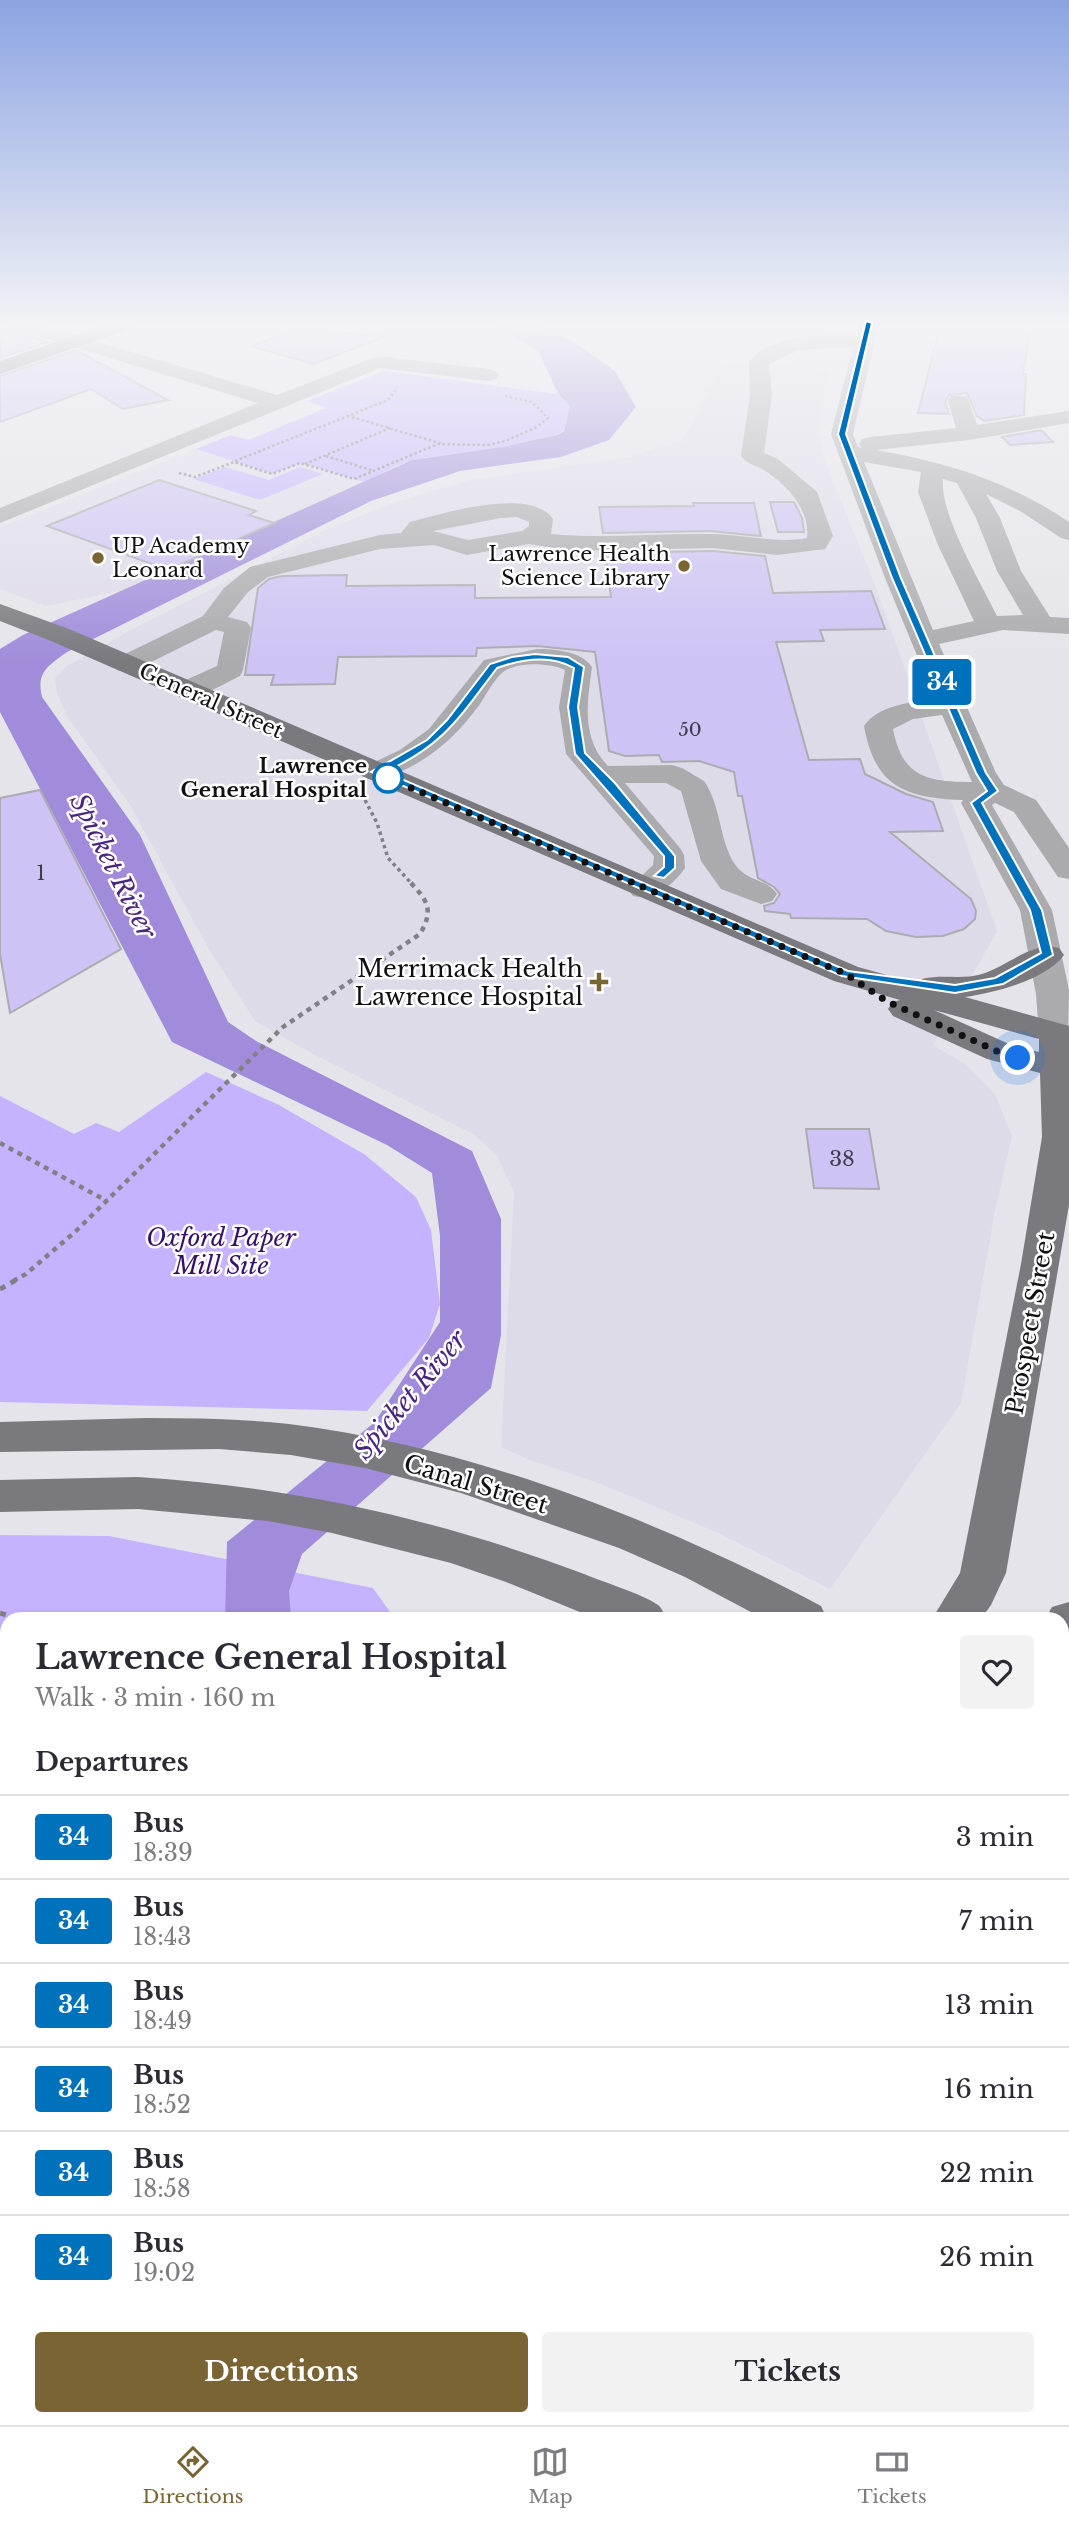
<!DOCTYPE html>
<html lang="en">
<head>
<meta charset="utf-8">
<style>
  :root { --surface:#fff; --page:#f2f2f3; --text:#2b2b33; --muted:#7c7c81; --line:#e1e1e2; --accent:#7b6434 }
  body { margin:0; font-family:"Libre Baskerville",serif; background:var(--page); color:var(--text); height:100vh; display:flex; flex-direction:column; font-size:26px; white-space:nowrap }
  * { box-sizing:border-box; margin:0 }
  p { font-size:23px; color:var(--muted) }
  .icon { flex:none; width:38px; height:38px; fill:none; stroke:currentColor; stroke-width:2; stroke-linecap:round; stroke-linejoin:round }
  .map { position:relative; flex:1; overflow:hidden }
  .drawer { position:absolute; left:0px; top:1612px; width:1069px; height:814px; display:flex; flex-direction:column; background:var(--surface); border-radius:21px 21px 0 0; box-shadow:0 4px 10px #0003 }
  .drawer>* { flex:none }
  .badge { padding:0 14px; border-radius:5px; font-size:24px; line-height:46px }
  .you { position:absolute; width:35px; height:35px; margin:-18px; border:5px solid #fff; border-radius:50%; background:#1a73e8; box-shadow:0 0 0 10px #1a73e833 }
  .map>.badge { position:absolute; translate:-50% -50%; box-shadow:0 0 0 4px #fff }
  h2 { padding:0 35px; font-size:26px; line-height:63px }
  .round { display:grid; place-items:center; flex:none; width:74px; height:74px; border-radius:7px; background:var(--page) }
  .head { display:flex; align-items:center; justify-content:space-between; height:119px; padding:0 35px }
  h1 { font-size:33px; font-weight:700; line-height:52px }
  .button { display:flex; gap:14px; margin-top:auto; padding:14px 35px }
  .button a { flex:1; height:80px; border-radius:7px; background:var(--accent); color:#fff; font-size:28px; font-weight:700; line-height:80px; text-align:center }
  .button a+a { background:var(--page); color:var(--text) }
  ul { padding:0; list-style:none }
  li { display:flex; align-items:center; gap:21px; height:84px; padding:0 35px; border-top:2px solid var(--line) }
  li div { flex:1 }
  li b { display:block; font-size:26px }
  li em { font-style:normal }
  li .badge { min-width:77px; font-weight:700; text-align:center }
  .menu { display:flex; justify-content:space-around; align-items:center; height:98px; border-top:2px solid var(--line); background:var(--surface); font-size:19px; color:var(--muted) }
  .menu a { display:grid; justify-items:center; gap:4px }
  .menu .current { color:var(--accent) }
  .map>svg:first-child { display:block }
  .built { fill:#dedbe9 }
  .green { fill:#c5b3ff }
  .water { fill:#a08cda }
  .building { fill:#cec3f4; stroke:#acabb1; stroke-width:2 }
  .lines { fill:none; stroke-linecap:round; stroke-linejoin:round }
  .path-far4 { stroke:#818084; stroke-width:2.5; stroke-dasharray:2.5 2.5; stroke-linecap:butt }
  .path-far3 { stroke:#818084; stroke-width:3.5; stroke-dasharray:3.5 3.5; stroke-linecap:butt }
  .path-far2 { stroke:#818084; stroke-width:4.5; stroke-dasharray:5 5; stroke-linecap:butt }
  .path-far1 { stroke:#818084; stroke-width:5; stroke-dasharray:6 6; stroke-linecap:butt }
  .path { stroke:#818084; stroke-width:6; stroke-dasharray:8 8; stroke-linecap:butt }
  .minor { fill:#abaaad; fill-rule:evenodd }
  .major { fill:#7a797e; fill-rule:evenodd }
  .line { fill:#0072bc; stroke:#fff; stroke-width:2 }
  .walk { stroke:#111012; stroke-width:7; stroke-dasharray:0 12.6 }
  .poi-dot { fill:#7b6434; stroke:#fff; stroke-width:2.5 }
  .stop-dot { fill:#fff; stroke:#0072bc; stroke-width:3.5 }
  .labels { text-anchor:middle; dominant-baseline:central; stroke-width:5; stroke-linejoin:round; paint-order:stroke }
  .far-number-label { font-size:18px; fill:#403d4a }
  .far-poi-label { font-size:21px; fill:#111012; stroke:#fff; text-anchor:start }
  .far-street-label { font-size:21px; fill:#111012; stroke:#fff }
  .far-stop-label { font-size:21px; font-weight:bold; fill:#111012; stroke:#fff; text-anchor:end }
  .number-label { font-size:21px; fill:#403d4a }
  .poi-label { font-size:24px; fill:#111012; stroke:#fff; text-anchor:end }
  .park-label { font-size:24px; font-style:italic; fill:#36106c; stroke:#fff }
  .street-label { font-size:24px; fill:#111012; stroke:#fff }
  .water-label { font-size:26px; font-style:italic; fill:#482782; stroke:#fff }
</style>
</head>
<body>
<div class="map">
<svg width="1069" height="2425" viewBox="0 0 1069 2425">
  <rect width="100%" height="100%" fill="#e5e4ea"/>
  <g class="built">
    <polygon points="725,361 829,370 817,428 824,459 876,587 997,931 933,1045 965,1064 995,1094 1012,1136 995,1211 961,1403 830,1589 714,1531 598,1483 527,1459 501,1447 514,1192 496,1154 473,1134 313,1054 255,1021 206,944 130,805 67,716 57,693 55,679 67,666 127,632 328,529 392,503 470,480 628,457 682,441"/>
    <polygon points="196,449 272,474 300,463 364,482 126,590 45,606 0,589 0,527"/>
  </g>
  <g class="green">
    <path d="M 385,371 L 557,394 L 570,406 L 564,430 C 536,451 451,451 414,460 C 397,464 380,475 364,482 L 301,463 L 272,474 L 196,449 L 231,435 L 248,440 L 326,408 L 307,401 Z"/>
    <polygon points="225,467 269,480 300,467 323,474 260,500 194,479"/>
    <polygon points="206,1072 279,1105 364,1154 416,1197 431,1230 440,1304 429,1338 367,1411 0,1402 0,1096 74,1134 96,1123 119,1132"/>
    <polygon points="0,1535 109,1536 373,1588 395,1619 7,1619 7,1654 0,1652"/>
    <polygon points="0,1847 7,1853 7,2418 201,2418 202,2425 0,2425"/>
  </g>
  <g class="water">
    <path d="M 492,323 L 536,323 L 574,342 L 615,371 L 636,407 L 609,440 L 561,457 L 460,471 L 371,501 L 67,652 C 48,666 36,672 42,697 L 140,835 L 228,1022 L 256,1041 L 472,1151 L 501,1219 L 501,1335 L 491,1388 L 302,1554 L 289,1591 L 291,1619 L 225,1619 L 227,1542 L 375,1422 L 440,1322 L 440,1236 L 432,1173 L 387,1145 L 172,1042 L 0,712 L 0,649 L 23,635 L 412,460 L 503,447 L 557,435 L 564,431 L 570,406 L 558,394 L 539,352 Z"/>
    <polygon points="0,1661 7,1664 7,1779 0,1791"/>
    <polygon points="480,2418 481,2425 208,2425 208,2419"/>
  </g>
  <g class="building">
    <polygon points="0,323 3,323 7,330 48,342 0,358"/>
    <polygon points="941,323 1031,323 1023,374 1026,374 1024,415 984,421 977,416 967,393 949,395 945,402 949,414 918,413"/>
    <polygon points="300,328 384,337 313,364 251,346"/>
    <polygon points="76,350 168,400 123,409 91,389 0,422 0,376"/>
    <polygon points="1041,430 1053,442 1010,445 1002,437"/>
    <polygon points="159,480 256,511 249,515 274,523 168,570 47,526"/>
    <polygon points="770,502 794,502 802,518 804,532 778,532"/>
    <polygon points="693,503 754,503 761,536 710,531 603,533 599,507 694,506"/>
    <polygon points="713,551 765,556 773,593 871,591 885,629 820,630 824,641 776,642 809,760 860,759 865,774 906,794 933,802 943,831 890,832 971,899 976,911 975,919 964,929 943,936 916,937 886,931 867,919 791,918 790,914 765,911 764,906 774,903 780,894 774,887 758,878 742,796 738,796 734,772 699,761 662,762 659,755 625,756 609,751 595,652 537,646 477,648 476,656 338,657 335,684 271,685 274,675 245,675 258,588 269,579 282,576 347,575 346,586 475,585 475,598 611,597 605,553"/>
    <polygon points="40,790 121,949 10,1013 0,954 0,798"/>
    <polygon points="806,1129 869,1129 879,1189 814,1188"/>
  </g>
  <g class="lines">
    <g class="path-far4">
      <polyline points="396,390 388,400 348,416 443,444"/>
      <polyline points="326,456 374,471"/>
      <polyline points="235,461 348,416"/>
      <polyline points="305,464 390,428"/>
      <polyline points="179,473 195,477 234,462 272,474 300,463 354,479 438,444 488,445 505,441 535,428 548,418 532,402 505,396"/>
    </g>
    <polyline class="path-far3" points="365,800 377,823 388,858 412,884"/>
    <g class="path-far2">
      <polyline points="0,1143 107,1201"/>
      <path d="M 13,1281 L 26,1274 L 76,1231 L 283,1027 L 420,934 C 434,910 428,901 410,882"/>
    </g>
    <g class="path-far1">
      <polyline points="0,1289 16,1280"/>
      <polyline points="0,1613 19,1619"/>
      <polyline points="1062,1723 1069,1729"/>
    </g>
    <polyline class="path" points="111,2418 112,2425"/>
    <g class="minor">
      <polygon points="6,323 34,323 277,395 378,356 489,369 496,371 499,375 496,379 489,381 380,368 0,523 0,508 258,403 8,327"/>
      <path d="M 860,323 L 879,323 L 853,434 L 858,447 L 862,448 L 859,444 L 862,439 L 870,437 L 956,428 L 948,401 L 951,396 L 967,396 L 977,425 L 1069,411 L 1069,423 L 969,440 L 876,450 C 946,462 1010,482 1069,522 L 1069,540 L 1061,538 L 1020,511 L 986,494 L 1000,518 L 1021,571 L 1050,617 L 1069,618 L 1069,634 L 1003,630 L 939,644 L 996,773 L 1004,785 L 1036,800 L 1069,848 L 1069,879 L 1058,877 L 1014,812 L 995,803 L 992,805 L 1052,910 L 1069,990 L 1068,1042 L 1056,1045 L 1044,1042 L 1039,1035 L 1036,994 L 1020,910 L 961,803 L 963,800 C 905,798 875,787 864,726 C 878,705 912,702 935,699 L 885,578 L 831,434 L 853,347 L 799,350 L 769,364 L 772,395 L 764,453 L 778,459 L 817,492 L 833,536 L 825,549 L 777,555 L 713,548 L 574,551 L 529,544 L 467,555 L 434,545 L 380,549 L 268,577 L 248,592 L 228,617 L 247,622 L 251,628 L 243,670 L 240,676 C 221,685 198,701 177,696 L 173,690 L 177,684 L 217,666 L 224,632 L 216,630 L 135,670 L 126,672 L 117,670 L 113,664 L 117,658 L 203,616 L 224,588 L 250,567 L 380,535 L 401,533 L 410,522 C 442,514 530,486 553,519 L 551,534 C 604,539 657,533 710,534 C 742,534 775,544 807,538 C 811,510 784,481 760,468 C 752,464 746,463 741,456 L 750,395 L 749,362 C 770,333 824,335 856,335 ZM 864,462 L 921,472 L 918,492 L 938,545 L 974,621 L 933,630 ZM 943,479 L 957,483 L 976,518 L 997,571 L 1023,615 L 997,616 C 981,583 939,513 943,479 ZM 501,518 L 517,517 L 529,522 L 529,526 L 522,531 L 468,540 L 433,531 ZM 942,715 L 972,782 C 927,782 902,777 893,729 L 913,719 Z"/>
      <path d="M 537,649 C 554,649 582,651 592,667 C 587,703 581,738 608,766 L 672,765 L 682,768 L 704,781 C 721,805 719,839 734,863 C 746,882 766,878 777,894 L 772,901 L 761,904 L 721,889 L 701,861 L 681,791 L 666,783 L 625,783 L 680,848 L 684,855 L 685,868 C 673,885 654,901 633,896 L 628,889 L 653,865 L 654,856 L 566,754 L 559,707 L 565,670 C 550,663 516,661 502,673 C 493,681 486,695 480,704 C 458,734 435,756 402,771 C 389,777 380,782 366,778 L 361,772 L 366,766 L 400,750 L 429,729 L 484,660 Z"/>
    </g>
    <g class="major">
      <polygon points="111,323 139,323 136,327 0,374 0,361"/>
      <path d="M 0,604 L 69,629 L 858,967 L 919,984 L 922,979 C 942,974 962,980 982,974 C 1008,966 1032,941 1059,948 L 1064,955 C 1046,980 993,993 965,997 L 1069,1026 L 1069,1205 L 1006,1573 L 991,1605 L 981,1619 L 932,1619 L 960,1573 L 1021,1264 L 1042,1137 L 1040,1073 L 987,1059 L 893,1016 L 888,1009 L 893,1002 L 900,1000 L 834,981 L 51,641 L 0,621 ZM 934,1010 L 1039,1039 L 1039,1052 L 1011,1045 Z"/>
      <path d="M 146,1418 C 194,1418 242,1419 289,1424 C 469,1446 661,1521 821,1606 L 827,1619 L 764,1619 L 685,1577 L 619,1548 L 461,1493 L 365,1468 L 291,1455 L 219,1449 L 0,1452 L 0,1422 Z"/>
      <path d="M 138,1477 C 295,1487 438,1519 584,1574 C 603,1582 643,1594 658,1605 C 662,1608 664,1614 666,1619 L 597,1619 L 506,1582 L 451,1563 L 332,1533 L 268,1521 L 138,1509 L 0,1512 L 0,1480 Z"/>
      <polygon points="1069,1602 1069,1647 1062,1649 1062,1619 1045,1619 1052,1607"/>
      <polygon points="1062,1785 1069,1787 1069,1833 1062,1831"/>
      <polygon points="1062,1917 1069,1920 1069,1972 1062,1969"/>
    </g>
  </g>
  <linearGradient id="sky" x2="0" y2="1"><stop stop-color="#8ba4e2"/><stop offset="0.49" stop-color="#f3f3f6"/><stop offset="1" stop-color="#f3f3f6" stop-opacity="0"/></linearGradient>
  <rect width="1069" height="662" fill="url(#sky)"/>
  <path class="line" d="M 866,321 L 872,323 L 846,434 L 901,578 L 986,773 L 998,791 L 982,803 L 1042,910 L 1053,955 L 1003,984 L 955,993 L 842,976 L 371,772 L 427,740 L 447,720 L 490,664 L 512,657 L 535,654 L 568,657 L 584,667 L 578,707 L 585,753 L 615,783 L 675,856 L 675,868 L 664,878 L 654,876 L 664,867 L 664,856 L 575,754 L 568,707 L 574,668 C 550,654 522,659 497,668 C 459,718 444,745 385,772 L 848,971 L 955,985 L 995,978 L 1041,953 L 1030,910 L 971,803 L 987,791 L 976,773 L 892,578 L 838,434 Z"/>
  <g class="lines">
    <polyline class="walk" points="388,778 846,974 888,1002 999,1052 1018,1058"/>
  </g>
  <g class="poi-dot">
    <circle cx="98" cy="558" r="7"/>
    <circle cx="684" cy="566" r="7"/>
    <path d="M595.5 971.5h7v7h7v7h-7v7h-7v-7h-7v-7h7z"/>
  </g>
  <circle class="stop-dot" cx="388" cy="778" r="14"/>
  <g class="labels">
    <g class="far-number-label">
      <text x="690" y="730">50</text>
    </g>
    <g class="far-poi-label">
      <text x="112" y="546">UP Academy<tspan x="112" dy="24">Leonard</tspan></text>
      <text x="670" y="554" text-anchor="end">Lawrence Health<tspan x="670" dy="24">Science Library</tspan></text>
    </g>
    <g class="far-street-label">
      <text transform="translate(211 701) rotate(24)">General Street</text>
    </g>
    <g class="far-stop-label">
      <text x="367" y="766">Lawrence<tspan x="367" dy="24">General Hospital</tspan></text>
    </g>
    <g class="number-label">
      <text x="41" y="873">1</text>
      <text x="842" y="1159">38</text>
    </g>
    <g class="poi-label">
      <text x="583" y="968">Merrimack Health<tspan x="583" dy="28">Lawrence Hospital</tspan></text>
    </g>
    <g class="park-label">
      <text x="221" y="1237">Oxford Paper<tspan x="221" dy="28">Mill Site</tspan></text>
    </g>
    <g class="street-label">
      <text transform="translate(1030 1323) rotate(-80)">Prospect Street</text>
      <text transform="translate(476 1484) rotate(17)">Canal Street</text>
    </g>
    <g class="water-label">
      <text transform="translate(113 866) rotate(63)">Spicket River</text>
      <text transform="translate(410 1395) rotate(-50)">Spicket River</text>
    </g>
  </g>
</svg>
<div class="you" style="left:1018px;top:1058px"></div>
<b class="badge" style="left:942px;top:682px;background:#0072bc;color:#fff">34</b>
<section class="drawer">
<div class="head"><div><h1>Lawrence General Hospital</h1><p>Walk · 3 min · 160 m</p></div><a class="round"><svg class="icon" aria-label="heart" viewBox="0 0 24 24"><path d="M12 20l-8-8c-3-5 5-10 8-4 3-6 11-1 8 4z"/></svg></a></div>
<h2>Departures</h2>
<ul>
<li><span class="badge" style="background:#0072bc;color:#fff">34</span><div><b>Bus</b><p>18:39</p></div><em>3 min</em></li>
<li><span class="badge" style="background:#0072bc;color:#fff">34</span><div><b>Bus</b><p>18:43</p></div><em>7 min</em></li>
<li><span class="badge" style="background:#0072bc;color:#fff">34</span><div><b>Bus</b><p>18:49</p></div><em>13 min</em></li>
<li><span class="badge" style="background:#0072bc;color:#fff">34</span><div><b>Bus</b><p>18:52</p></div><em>16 min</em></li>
<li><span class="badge" style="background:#0072bc;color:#fff">34</span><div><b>Bus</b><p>18:58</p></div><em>22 min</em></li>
<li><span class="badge" style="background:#0072bc;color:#fff">34</span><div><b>Bus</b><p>19:02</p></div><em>26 min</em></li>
</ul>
<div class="button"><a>Directions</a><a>Tickets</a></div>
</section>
</div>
<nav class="menu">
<a class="current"><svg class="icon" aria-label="directions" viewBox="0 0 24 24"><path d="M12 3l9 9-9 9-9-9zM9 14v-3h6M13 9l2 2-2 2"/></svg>Directions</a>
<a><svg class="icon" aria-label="map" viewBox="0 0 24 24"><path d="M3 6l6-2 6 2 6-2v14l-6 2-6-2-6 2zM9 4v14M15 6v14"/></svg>Map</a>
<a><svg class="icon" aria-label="tickets" viewBox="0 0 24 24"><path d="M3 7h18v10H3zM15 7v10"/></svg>Tickets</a>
</nav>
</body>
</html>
